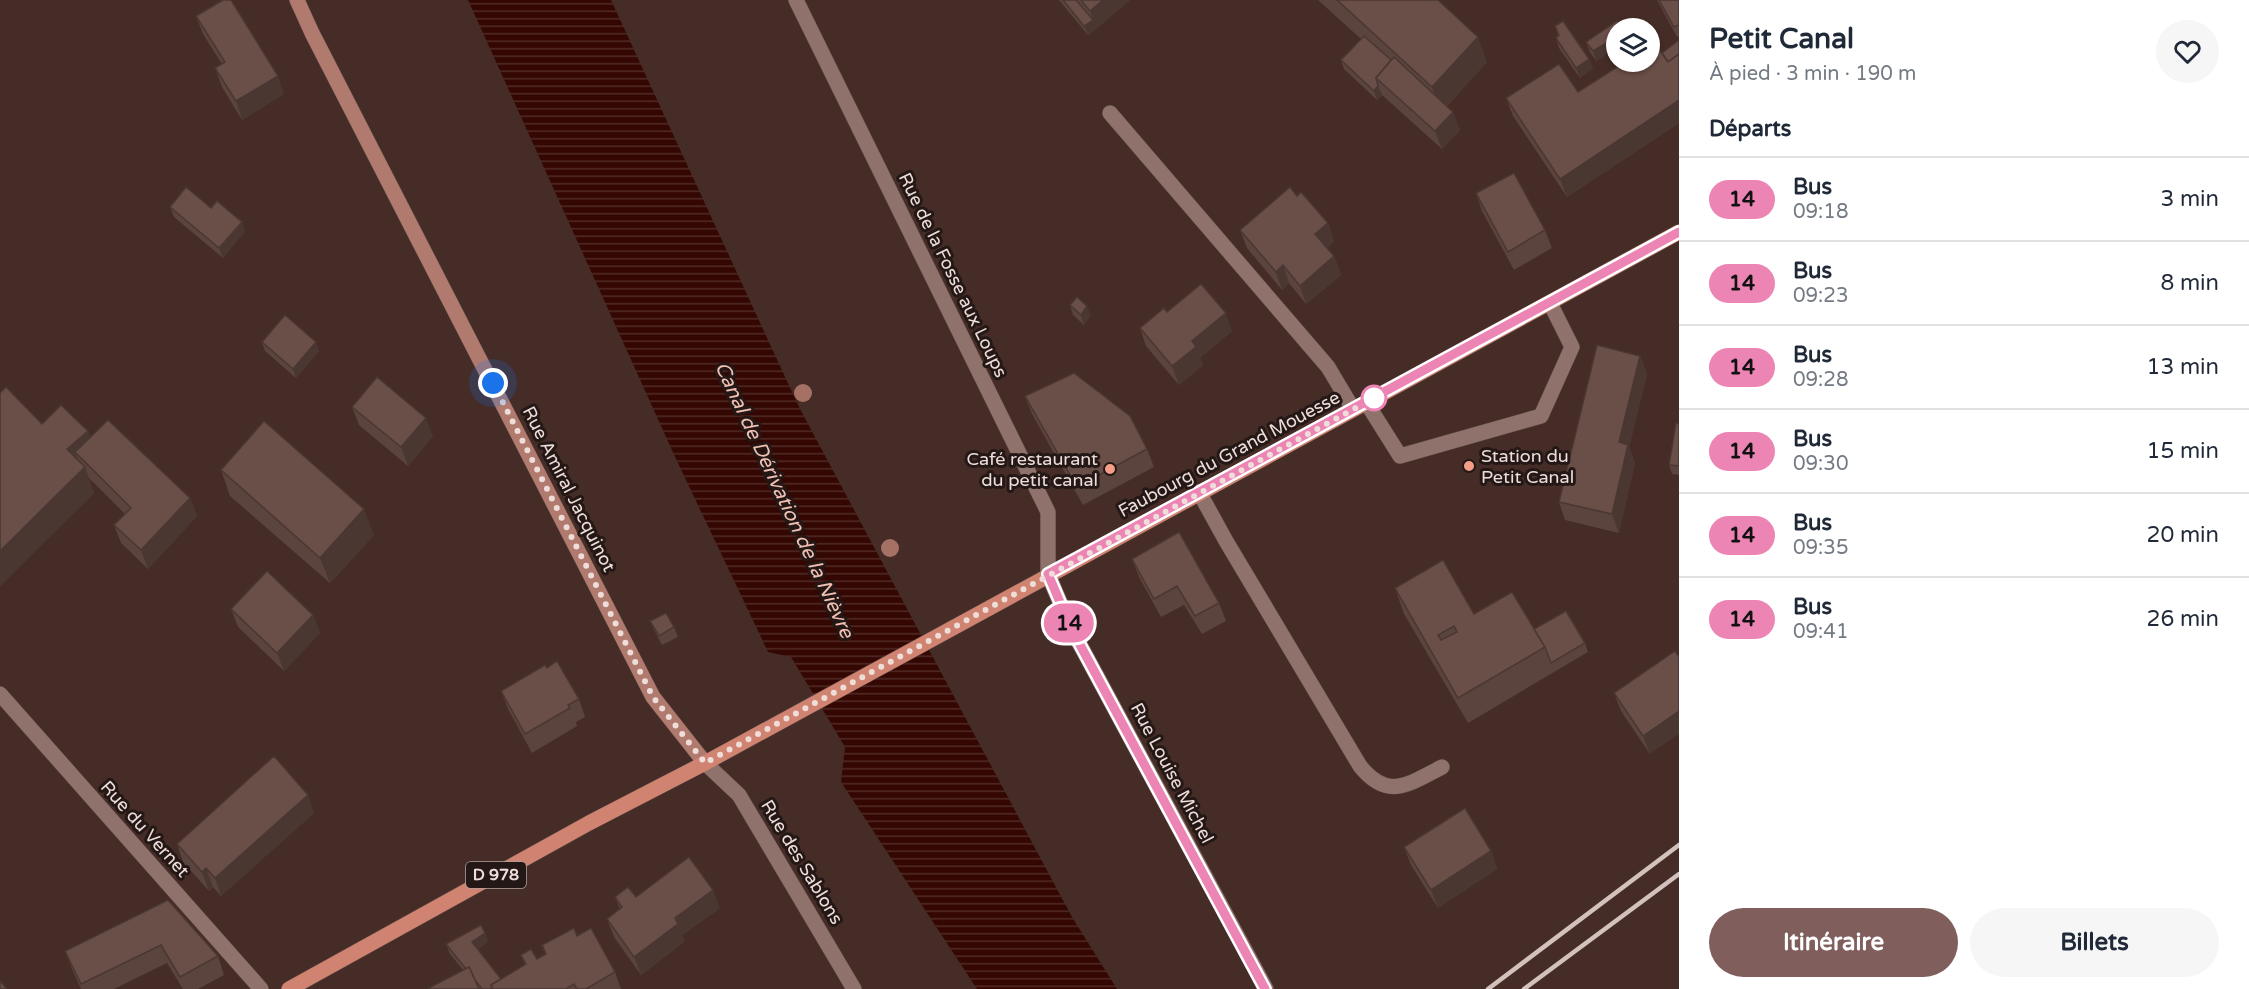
<!DOCTYPE html>
<html lang="fr">
<head>
<meta charset="utf-8">
<style>
  :root { --surface:#fff; --page:#f6f6f7; --text:#1f2937; --muted:#747a83; --line:#e0e1e3; --accent:#7f5e5c }
  body { margin:0; font-family:"Varela Round",sans-serif; background:var(--page); color:var(--text); height:100vh; display:flex; flex-direction:column; font-size:22px; white-space:nowrap }
  * { box-sizing:border-box; margin:0 }
  p { font-size:20px; color:var(--muted) }
  .icon { flex:none; width:33px; height:33px; fill:none; stroke:currentColor; stroke-width:2; stroke-linecap:round; stroke-linejoin:round }
  .map { position:relative; flex:1; overflow:hidden }
  .panel { display:flex; flex-direction:column; background:var(--surface); width:570px }
  .panel>* { flex:none }
  .badge { padding:0 12px; border-radius:20px; font-size:21px; line-height:39px }
  .fabs { position:absolute; left:1606px; top:18px; display:grid; gap:12px }
  .fabs a { display:grid; place-items:center; width:54px; height:54px; border-radius:50%; background:var(--surface); box-shadow:0 2px 4px #0004; font-size:30px }
  .you { position:absolute; width:30px; height:30px; margin:-15px; border:4px solid #fff; border-radius:50%; background:#1a73e8; box-shadow:0 0 0 9px #1a73e833 }
  .map>.badge { position:absolute; translate:-50% -50%; box-shadow:0 0 0 3px #fff }
  h2 { padding:0 30px; font-size:22px; line-height:54px }
  .round { display:grid; place-items:center; flex:none; width:63px; height:63px; border-radius:32px; background:var(--page) }
  .head { display:flex; align-items:center; justify-content:space-between; height:102px; padding:0 30px }
  h1 { font-size:28px; font-weight:800; line-height:45px }
  .button { display:flex; gap:12px; margin-top:auto; padding:12px 30px }
  .button a { flex:1; height:69px; border-radius:36px; background:var(--accent); color:#fff; font-size:24px; font-weight:800; line-height:69px; text-align:center }
  .button a+a { background:var(--page); color:var(--text) }
  ul { padding:0; list-style:none }
  li { display:flex; align-items:center; gap:18px; height:84px; padding:0 30px; border-top:2px solid var(--line) }
  li div { flex:1 }
  li b { display:block; font-size:22px }
  li em { font-style:normal }
  li .badge { min-width:66px; font-weight:700; text-align:center }
  main { display:flex; flex:1; min-height:0 }
  .map>svg:first-child { display:block }
  .water { fill:url(#water-rules) }
  .lines { fill:none; stroke-linecap:round; stroke-linejoin:round }
  .service-casing { stroke:#5e4844; stroke-width:16 }
  .minor-casing { stroke:#5e4844; stroke-width:16 }
  .tertiary-casing { stroke:#5e4844; stroke-width:16 }
  .secondary-casing { stroke:#5e4844; stroke-width:16 }
  .primary-casing { stroke:#5e4844; stroke-width:16 }
  .service { stroke:#8f726b; stroke-width:15 }
  .minor { stroke:#8f726b; stroke-width:15 }
  .tertiary { stroke:#8f726b; stroke-width:15 }
  .secondary { stroke:#b07a6e; stroke-width:15 }
  .primary { stroke:#d08371; stroke-width:15 }
  .rail { stroke:#d3c1bd; stroke-width:4.5 }
  .tree { fill:#a57165 }
  .wall { fill:#5b433e }
  .shaded-wall { fill:#4a3732 }
  .building { fill:#6a4e48; stroke:#4a3732; stroke-width:1.5; fill-rule:evenodd }
  .line-casing { stroke:#fff; stroke-width:14 }
  .line { stroke:#ec84b4; stroke-width:9 }
  .walk { stroke:#eeddd9; stroke-width:6; stroke-dasharray:0 10.8 }
  .stop-dot { fill:#fff; stroke:#ec84b4; stroke-width:3 }
  .poi-dot { fill:#f49e8a; stroke:#231815; stroke-width:2 }
  .labels { text-anchor:middle; dominant-baseline:central; stroke-width:6; stroke-linejoin:round; paint-order:stroke }
  .shield { fill:#231815; stroke:#b1a29e; stroke-width:1.5 }
  .shield-label { font-size:16px; font-weight:bold; fill:#eeddd9 }
  .street-label { font-size:18px; fill:#eeddd9; stroke:#231815 }
  .poi-label { font-size:18px; fill:#eeddd9; stroke:#231815; text-anchor:start }
  .water-label { font-size:20px; font-style:italic; fill:#f2bfb3; stroke:#231815 }
</style>
</head>
<body>
<main>
<div class="map">
<svg width="1679" height="989" viewBox="0 0 1679 989">
  <defs>
    <pattern id="water-rules" width="6" height="5" patternUnits="userSpaceOnUse" patternTransform="scale(1.5)"><rect width="6" height="5" fill="#340702"/><path d="M0 2.5h6" fill="none" stroke="#522b26"/></pattern>
  </defs>
  <rect width="100%" height="100%" fill="#452c26"/>
  <polygon class="water" points="468,0 611,0 799,407 1072,917 1117,989 977,989 841,782 845,747 791,657 768,652 676,459"/>
  <g class="lines">
    <defs>
      <g id="service">
        <polyline points="1110,113 1328,367 1353,409"/>
        <polyline points="1366,402 1400,456 1541,416 1572,347 1550,303"/>
      </g>
      <g id="minor">
        <polyline points="796,0 1048,512 1048,574"/>
        <path d="M 1199,492 L 1226,541 L 1360,766 C 1388,801 1409,784 1442,767"/>
        <polyline points="0,694 261,989"/>
      </g>
      <g id="tertiary">
        <polyline points="1048,574 1071,628 1266,989"/>
        <polyline points="705,763 739,795 854,989"/>
      </g>
      <polyline id="secondary" points="297,0 312,33 653,697 705,763"/>
      <polyline id="primary" points="289,989 589,823 705,763 1679,232"/>
    </defs>
    <use href="#service" class="service-casing"/>
    <use href="#minor" class="minor-casing"/>
    <use href="#tertiary" class="tertiary-casing"/>
    <use href="#secondary" class="secondary-casing"/>
    <use href="#primary" class="primary-casing"/>
    <use href="#service" class="service"/>
    <use href="#minor" class="minor"/>
    <use href="#tertiary" class="tertiary"/>
    <use href="#secondary" class="secondary"/>
    <use href="#primary" class="primary"/>
    <g class="rail">
      <polyline points="1488,989 1679,845"/>
      <polyline points="1524,989 1679,874"/>
    </g>
  </g>
  <g class="tree">
    <circle cx="803" cy="393" r="9"/>
    <circle cx="890" cy="548" r="9"/>
  </g>
  <g class="wall">
    <polygon points="1059,0 1130,0 1096,29 1088,35"/>
    <polygon points="1318,0 1438,0 1487,62 1447,106 1460,130 1442,149 1382,95 1377,100 1344,69 1341,60 1361,39"/>
    <polygon points="1657,0 1679,0 1679,36 1677,37"/>
    <polygon points="196,16 284,94 242,120 222,87 215,68 222,64 203,34"/>
    <polygon points="1617,21 1613,55 1611,51 1596,61 1590,52 1586,42"/>
    <polygon points="1555,26 1593,68 1580,78 1559,48 1556,38 1558,36"/>
    <polygon points="1679,40 1679,123 1567,197 1513,116 1506,98 1578,92 1662,53"/>
    <polygon points="1476,193 1545,230 1552,248 1514,270 1482,211"/>
    <polygon points="1297,196 1328,223 1334,241 1327,248 1334,256 1341,275 1306,304 1289,283 1282,290 1247,248 1240,230"/>
    <polygon points="170,207 211,208 245,231 223,258 174,217"/>
    <polygon points="1070,305 1091,315 1084,325 1073,315"/>
    <polygon points="1167,312 1232,331 1200,358 1203,365 1179,385 1146,346 1140,328"/>
    <polygon points="262,342 319,351 296,378 265,351"/>
    <polygon points="1640,356 1647,374 1629,447 1635,463 1619,533 1565,520 1559,502"/>
    <polygon points="0,393 42,424 88,431 90,437 190,498 197,516 148,569 121,543 114,525 125,514 88,477 94,493 0,586"/>
    <polygon points="1025,396 1147,449 1154,467 1083,505 1032,414"/>
    <polygon points="352,407 433,436 408,466 359,425"/>
    <polygon points="1679,424 1679,475 1672,474 1669,465"/>
    <polygon points="221,470 374,535 330,583 230,496"/>
    <polygon points="1132,559 1219,603 1226,621 1202,634 1184,605 1161,617 1139,577"/>
    <polygon points="1395,588 1474,614 1534,629 1585,643 1588,652 1468,723 1404,614"/>
    <polygon points="231,609 313,615 320,633 284,671 238,627"/>
    <polygon points="650,621 674,627 678,637 662,645 654,630"/>
    <polygon points="1675,651 1650,754 1621,711 1614,693"/>
    <polygon points="547,668 579,699 585,717 576,722 577,726 532,753 508,709 501,691"/>
    <polygon points="308,795 314,813 221,896 213,887 209,891 183,862 177,844"/>
    <polygon points="1404,847 1491,851 1497,869 1438,908 1411,865"/>
    <polygon points="615,897 636,897 720,908 682,935 684,942 641,975 614,937 607,919 620,909"/>
    <polygon points="168,900 218,956 224,975 198,989 183,989 167,963 114,989 81,989 72,969 65,951"/>
    <polygon points="485,933 488,942 478,949 501,979 525,965 521,955 537,959 545,954 542,945 577,936 615,972 621,989 427,989 463,970 450,954 446,944"/>
  </g>
  <g class="shaded-wall">
    <polygon points="1103,0 1130,0 1096,29 1088,35 1084,26 1093,20 1090,11"/>
    <polygon points="1478,37 1487,62 1441,112 1432,87"/>
    <polygon points="1617,40 1617,52 1613,55 1609,45"/>
    <polygon points="1608,42 1611,51 1596,61 1593,51"/>
    <polygon points="1589,59 1593,68 1580,78 1576,68"/>
    <polygon points="278,76 284,94 242,120 236,101"/>
    <polygon points="1378,86 1382,95 1377,100 1374,91"/>
    <polygon points="1679,100 1679,123 1567,197 1560,179"/>
    <polygon points="1453,112 1460,130 1442,149 1435,131"/>
    <polygon points="242,222 245,231 223,258 219,248"/>
    <polygon points="1328,223 1334,241 1322,252 1315,234"/>
    <polygon points="1334,256 1341,275 1306,304 1300,286"/>
    <polygon points="1283,265 1289,283 1282,290 1276,272"/>
    <polygon points="1087,306 1091,315 1084,325 1081,315"/>
    <polygon points="1226,313 1232,331 1200,358 1203,365 1179,385 1172,366 1192,341"/>
    <polygon points="316,342 319,351 296,378 293,369"/>
    <polygon points="1640,356 1647,374 1629,447 1635,463 1619,533 1612,514 1619,442"/>
    <polygon points="426,418 433,436 408,466 401,447"/>
    <polygon points="88,431 97,457 75,452 81,470 85,467 94,493 0,586 0,551 67,449"/>
    <polygon points="190,498 197,516 148,569 141,550"/>
    <polygon points="364,509 374,535 330,583 320,558"/>
    <polygon points="313,615 320,633 284,671 277,653"/>
    <polygon points="1679,711 1679,734 1650,754 1643,736"/>
    <polygon points="308,795 314,813 221,896 215,878"/>
    <polygon points="1491,851 1497,869 1438,908 1431,890"/>
    <polygon points="206,868 213,887 209,891 202,872"/>
    <polygon points="713,890 720,908 682,935 684,942 641,975 634,957 675,918"/>
    <polygon points="485,933 488,942 476,951 472,942"/>
  </g>
  <g class="building">
    <polygon points="223,0 231,0 278,76 236,101 215,68 225,62 196,16"/>
    <polygon points="1063,0 1076,0 1093,20 1084,26"/>
    <polygon points="1081,0 1103,0 1090,11"/>
    <polygon points="1337,0 1438,0 1478,37 1432,87"/>
    <polygon points="1659,0 1679,0 1679,25 1674,27"/>
    <polygon points="1563,21 1589,59 1576,68 1556,38 1559,35 1555,26"/>
    <polygon points="1617,21 1622,28 1617,28 1617,40 1609,45 1608,42 1593,51 1586,42"/>
    <polygon points="1364,36 1391,60 1376,78 1378,86 1374,91 1341,60"/>
    <polygon points="1679,40 1679,54 1668,62 1662,53"/>
    <polygon points="1656,45 1668,62 1679,54 1679,100 1560,179 1506,98 1559,64 1578,92 1625,62 1650,62 1650,50"/>
    <polygon points="1394,57 1453,112 1435,131 1376,78"/>
    <polygon points="1514,173 1545,230 1508,252 1476,193"/>
    <polygon points="186,187 211,208 217,201 242,222 219,248 170,207"/>
    <polygon points="1290,187 1297,196 1301,192 1328,223 1315,234 1334,256 1300,286 1283,265 1276,272 1240,230"/>
    <polygon points="1201,284 1226,313 1192,341 1196,347 1172,366 1140,328 1164,308 1167,312"/>
    <polygon points="1077,297 1087,306 1081,315 1070,305"/>
    <polygon points="285,315 316,342 293,369 262,342"/>
    <polygon points="1597,345 1640,356 1619,442 1628,445 1612,514 1559,502"/>
    <polygon points="1074,373 1130,416 1147,449 1077,487 1025,396"/>
    <polygon points="377,377 426,418 401,447 352,407"/>
    <polygon points="6,387 42,424 61,405 88,431 67,449 85,467 0,551 0,393"/>
    <polygon points="108,420 190,498 141,550 114,525 131,508 75,452"/>
    <polygon points="264,421 364,509 320,558 221,470"/>
    <polygon points="1676,423 1679,424 1679,466 1669,465"/>
    <polygon points="1179,532 1219,603 1195,616 1177,586 1154,599 1132,559"/>
    <path d="M 1443,560 L 1474,614 L 1512,592 L 1545,647 L 1458,698 L 1395,588 ZM 1454,626 L 1457,632 L 1441,640 L 1438,635 Z"/>
    <polygon points="267,571 313,615 277,653 231,609"/>
    <polygon points="1566,611 1585,643 1551,663 1545,647 1534,629"/>
    <polygon points="666,613 674,627 659,636 650,621"/>
    <polygon points="1675,651 1679,657 1679,711 1643,736 1614,693"/>
    <polygon points="557,661 579,699 568,705 570,708 525,734 501,691 545,665 547,668"/>
    <polygon points="274,756 308,795 215,878 206,868 202,872 177,844"/>
    <polygon points="1465,808 1491,851 1431,890 1404,847"/>
    <polygon points="689,857 713,890 675,918 678,924 634,957 607,919 622,907 615,897 628,887 636,897"/>
    <polygon points="168,900 218,956 180,977 161,945 81,984 65,951"/>
    <polygon points="481,925 485,933 472,942 501,979 491,985 492,989 482,989 475,980 469,967 466,969 446,944"/>
    <polygon points="574,928 577,936 591,928 615,972 586,989 577,989 574,984 566,989 493,989 491,985 526,964 521,955 531,949 537,959 546,954 542,945"/>
    <polygon points="469,967 479,989 427,989"/>
    <polygon points="0,981 7,989 0,989"/>
  </g>
  <g class="lines">
    <defs>
      <polyline id="line" points="1265,989 1071,628 1048,574 1679,232"/>
    </defs>
    <use href="#line" class="line-casing"/>
    <use href="#line" class="line"/>
    <polyline class="walk" points="493,383 653,697 705,763 1374,398"/>
  </g>
  <circle class="stop-dot" cx="1374" cy="398" r="12"/>
  <g class="poi-dot">
    <circle cx="1469" cy="466" r="6"/>
    <circle cx="1110" cy="469" r="6"/>
  </g>
  <g class="labels">
    <rect class="shield" x="466" y="862" width="60" height="26" rx="4.5"/>
    <g class="shield-label">
      <text x="496" y="875">D 978</text>
    </g>
    <g class="street-label">
      <text transform="translate(953 275) rotate(64)">Rue de la Fosse aux Loups</text>
      <text transform="translate(1229 454) rotate(-28)">Faubourg du Grand Mouesse</text>
      <text transform="translate(569 489) rotate(63)">Rue Amiral Jacquinot</text>
      <text transform="translate(1172 773) rotate(62)">Rue Louise Michel</text>
      <text transform="translate(145 829) rotate(48)">Rue du Vernet</text>
      <text transform="translate(802 862) rotate(59)">Rue des Sablons</text>
    </g>
    <g class="poi-label">
      <text x="1481" y="456">Station du<tspan x="1481" dy="21">Petit Canal</tspan></text>
      <text x="1098" y="459" text-anchor="end">Café restaurant<tspan x="1098" dy="21">du petit canal</tspan></text>
    </g>
    <g class="water-label">
      <text transform="translate(784 500) rotate(65)">Canal de Dérivation de la Nièvre</text>
    </g>
  </g>
</svg>
<div class="fabs">
<a><svg class="icon" aria-label="layers" viewBox="0 0 24 24"><path d="M12 4l9 5-9 5-9-5zM3 14l9 5 9-5"/></svg></a>
</div>
<div class="you" style="left:493px;top:383px"></div>
<b class="badge" style="left:1069px;top:623px;background:#ec84b4;color:#111">14</b>
</div>
<section class="panel">
<div class="head"><div><h1>Petit Canal</h1><p>À pied · 3 min · 190 m</p></div><a class="round"><svg class="icon" aria-label="heart" viewBox="0 0 24 24"><path d="M12 20l-8-8c-3-5 5-10 8-4 3-6 11-1 8 4z"/></svg></a></div>
<h2>Départs</h2>
<ul>
<li><span class="badge" style="background:#ec84b4;color:#111">14</span><div><b>Bus</b><p>09:18</p></div><em>3 min</em></li>
<li><span class="badge" style="background:#ec84b4;color:#111">14</span><div><b>Bus</b><p>09:23</p></div><em>8 min</em></li>
<li><span class="badge" style="background:#ec84b4;color:#111">14</span><div><b>Bus</b><p>09:28</p></div><em>13 min</em></li>
<li><span class="badge" style="background:#ec84b4;color:#111">14</span><div><b>Bus</b><p>09:30</p></div><em>15 min</em></li>
<li><span class="badge" style="background:#ec84b4;color:#111">14</span><div><b>Bus</b><p>09:35</p></div><em>20 min</em></li>
<li><span class="badge" style="background:#ec84b4;color:#111">14</span><div><b>Bus</b><p>09:41</p></div><em>26 min</em></li>
</ul>
<div class="button"><a>Itinéraire</a><a>Billets</a></div>
</section>
</main>
</body>
</html>
